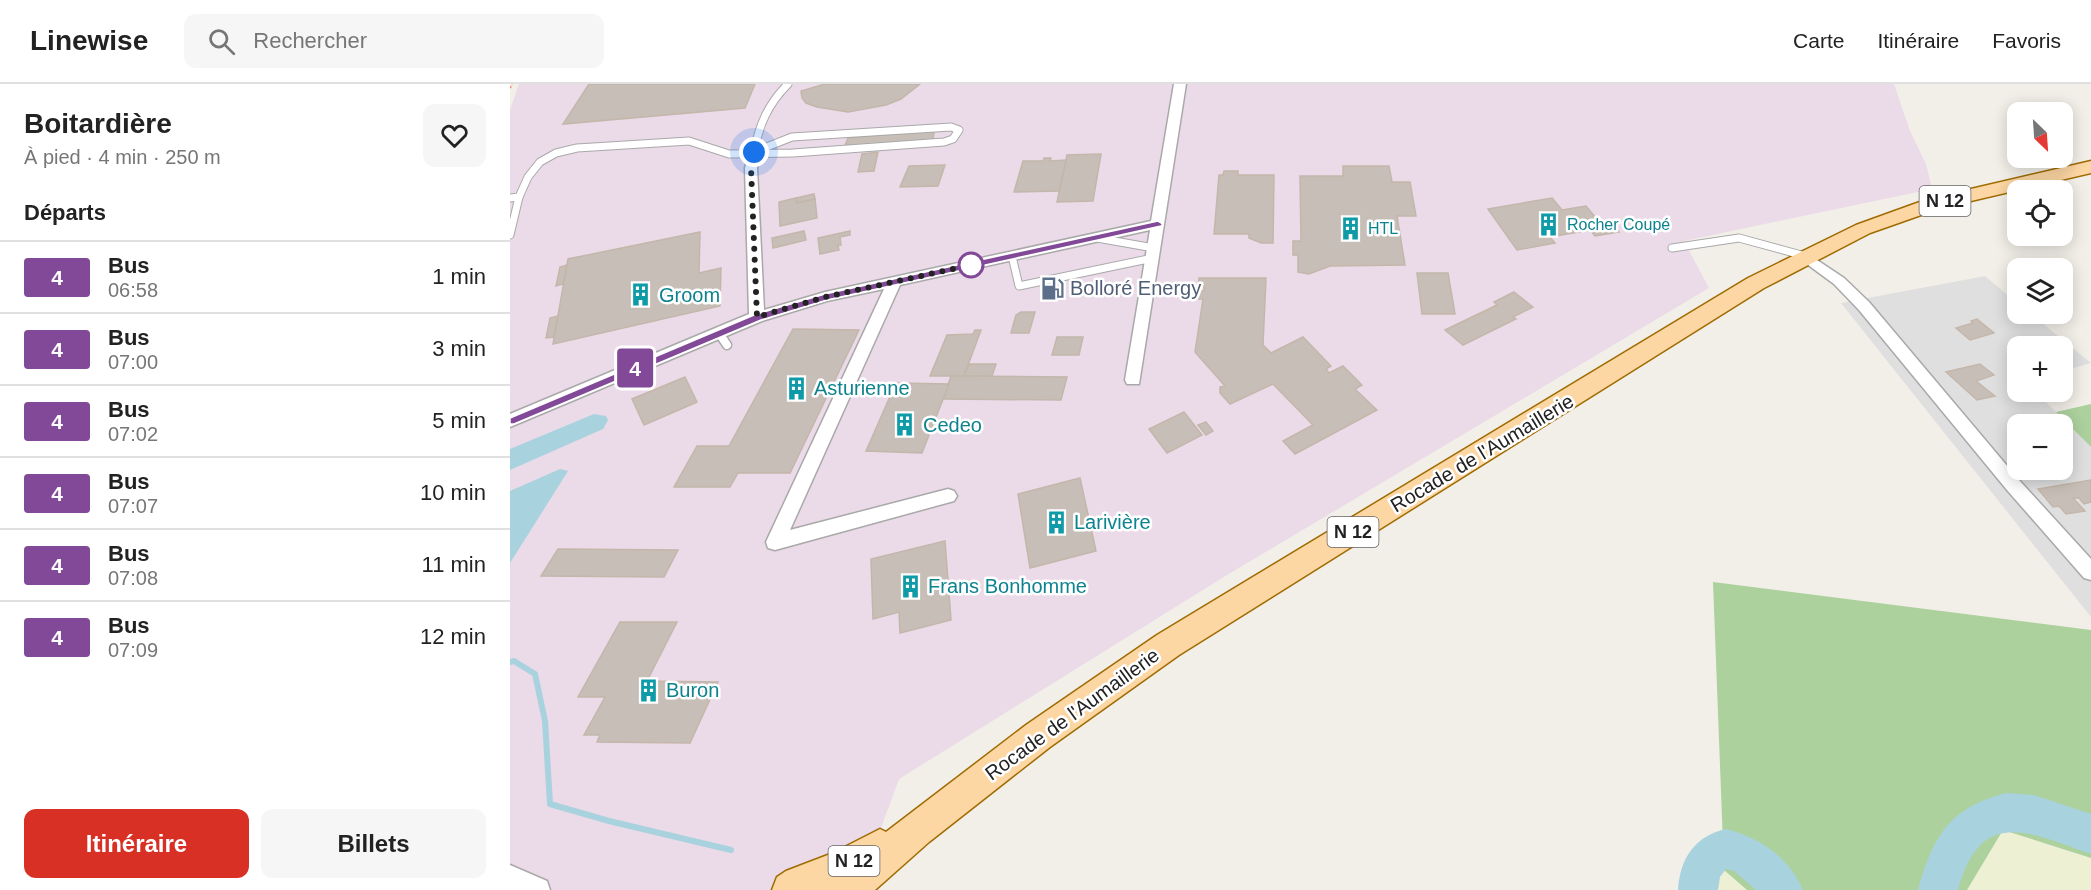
<!DOCTYPE html>
<html lang="fr">
<head>
<meta charset="utf-8">
<style>
  :root { --surface:#fff; --page:#f6f6f6; --text:#222; --muted:#767676; --line:#e0e0e0; --accent:#d93025 }
  body { margin:0; font-family:Helvetica,sans-serif; background:var(--page); color:var(--text); height:100vh; display:flex; flex-direction:column; font-size:22px; white-space:nowrap }
  * { box-sizing:border-box; margin:0 }
  p { font-size:20px; color:var(--muted) }
  .icon { flex:none; width:33px; height:33px; fill:none; stroke:currentColor; stroke-width:2; stroke-linecap:round; stroke-linejoin:round }
  .map { position:relative; flex:1; overflow:hidden }
  .drawer { display:flex; flex-direction:column; background:var(--surface); width:510px }
  .drawer>* { flex:none }
  .badge { padding:0 12px; border-radius:4px; font-size:21px; line-height:39px }
  .needle { width:39px; rotate:155deg }
  .controls { position:absolute; left:1497px; top:18px; display:grid; gap:12px }
  .controls a { display:grid; place-items:center; width:66px; height:66px; border-radius:12px; background:var(--surface); box-shadow:0 3px 15px #0003; font-size:30px }
  .you { position:absolute; width:30px; height:30px; margin:-15px; border:4px solid #fff; border-radius:50%; background:#1a73e8; box-shadow:0 0 0 9px #1a73e833 }
  .map>.badge { position:absolute; translate:-50% -50%; box-shadow:0 0 0 3px #fff }
  h2 { padding:0 24px; font-size:22px; line-height:54px }
  .round { display:grid; place-items:center; flex:none; width:63px; height:63px; border-radius:12px; background:var(--page) }
  .summary { display:flex; align-items:center; justify-content:space-between; height:102px; padding:0 24px }
  h1 { font-size:28px; font-weight:800; line-height:45px }
  .primary-button { display:flex; gap:12px; margin-top:auto; padding:12px 24px }
  .primary-button a { flex:1; height:69px; border-radius:12px; background:var(--accent); color:#fff; font-size:24px; font-weight:800; line-height:69px; text-align:center }
  .primary-button a+a { background:var(--page); color:var(--text) }
  ul { padding:0; list-style:none }
  li { display:flex; align-items:center; gap:18px; height:72px; padding:0 24px; border-top:2px solid var(--line) }
  li div { flex:1 }
  li b { display:block; font-size:22px }
  li em { font-style:normal }
  li .badge { min-width:66px; font-weight:700; text-align:center }
  header { display:flex; align-items:center; gap:36px; box-sizing:border-box; height:84px; padding:0 30px; background:var(--surface); border-bottom:2px solid var(--line) }
  header strong { font-size:28px }
  nav { display:flex; gap:33px; margin-inline-start:auto; font-size:21px }
  .search { width:420px; height:54px; background:var(--page); display:flex; align-items:center; gap:15px; box-sizing:border-box; padding:0 21px; border-radius:12px; color:var(--muted); font-size:22px }
  main { display:flex; flex:1; min-height:0 }
  .map>svg:first-child { display:block }
  .residential { fill:#e0dfdf; fill-rule:evenodd }
  .industrial { fill:#ebdae8 }
  .farmland { fill:#eef0d4 }
  .forest { fill:#acd19d }
  .water { fill:#a9d2df }
  .lines { fill:none; stroke-linecap:round; stroke-linejoin:round }
  .stream { stroke:#a9d2df; stroke-width:6 }
  .river { fill:#a9d2df; fill-rule:evenodd }
  .building { fill:#c7bfb7; stroke:#c4b6aa; stroke-width:1.5 }
  .service-far1-casing { stroke:#a9a9a9; stroke-width:9 }
  .service-casing { stroke:#a9a9a9; stroke-width:11 }
  .minor-casing { stroke:#a9a9a9; stroke-width:3 }
  .primary-casing { stroke:#9f6b00; stroke-width:3 }
  .path { stroke:#fa8071; stroke-width:2; stroke-dasharray:2 2; stroke-linecap:butt }
  .service-far1 { stroke:#fff; stroke-width:7 }
  .service { stroke:#fff; stroke-width:8 }
  .minor { fill:#fff; fill-rule:evenodd }
  .primary { fill:#fcd6a3; fill-rule:evenodd }
  .line { fill:#814997; stroke:#fff; stroke-width:1.5 }
  .walk { stroke:#222; stroke-width:6; stroke-dasharray:0 10.8 }
  .stop-dot { fill:#fff; stroke:#814997; stroke-width:3 }
  .labels { text-anchor:middle; dominant-baseline:central; stroke-width:5; stroke-linejoin:round; paint-order:stroke }
  .far-culture-label { font-size:16px; fill:#0d838f; stroke:#fff; text-anchor:start }
  .shield { fill:#fff; stroke:#646464; stroke-width:1.5 }
  .shield-label { font-size:18px; font-weight:bold; fill:#222 }
  .service-label { font-size:20px; fill:#4e5e75; stroke:#fff; text-anchor:start }
  .culture-label { font-size:20px; fill:#0d838f; stroke:#fff; text-anchor:start }
  .street-label { font-size:20px; fill:#222; stroke:#fff }
</style>
</head>
<body>
<header>
<strong>Linewise</strong>
<div class="search"><svg class="icon" aria-label="search" viewBox="0 0 24 24"><circle cx="10" cy="10" r="6"/><path d="M15 15l6 6"/></svg>Rechercher</div>
<nav><a>Carte</a><a>Itinéraire</a><a>Favoris</a></nav>
</header>
<main>
<section class="drawer">
<div class="summary"><div><h1>Boitardière</h1><p>À pied · 4 min · 250 m</p></div><a class="round"><svg class="icon" aria-label="heart" viewBox="0 0 24 24"><path d="M12 20l-8-8c-3-5 5-10 8-4 3-6 11-1 8 4z"/></svg></a></div>
<h2>Départs</h2>
<ul>
<li><span class="badge" style="background:#814997;color:#fff">4</span><div><b>Bus</b><p>06:58</p></div><em>1 min</em></li>
<li><span class="badge" style="background:#814997;color:#fff">4</span><div><b>Bus</b><p>07:00</p></div><em>3 min</em></li>
<li><span class="badge" style="background:#814997;color:#fff">4</span><div><b>Bus</b><p>07:02</p></div><em>5 min</em></li>
<li><span class="badge" style="background:#814997;color:#fff">4</span><div><b>Bus</b><p>07:07</p></div><em>10 min</em></li>
<li><span class="badge" style="background:#814997;color:#fff">4</span><div><b>Bus</b><p>07:08</p></div><em>11 min</em></li>
<li><span class="badge" style="background:#814997;color:#fff">4</span><div><b>Bus</b><p>07:09</p></div><em>12 min</em></li>
</ul>
<div class="primary-button"><a>Itinéraire</a><a>Billets</a></div>
</section>
<div class="map">
<svg width="1581" height="806" viewBox="0 0 1581 806">
  <rect width="100%" height="100%" fill="#f2efe8"/>
  <path class="residential" d="M 1475,192 L 1507,219 L 1508,230 L 1521,230 L 1581,279 L 1553,287 L 1552,262 L 1508,262 L 1508,308 L 1526,308 L 1581,363 L 1581,533 L 1331,219 ZM 1508,340 L 1552,340 L 1552,386 L 1508,386 Z"/>
  <polygon class="industrial" points="9,0 1384,0 1400,47 1416,80 1422,105 1174,157 1199,204 717,491 389,695 348,806 0,806 0,26"/>
  <g class="farmland">
    <polygon points="1493,746 1581,774 1581,806 1457,806"/>
    <polygon points="1214,786 1237,806 1203,806"/>
  </g>
  <g class="forest">
    <polygon points="1581,320 1581,363 1546,328"/>
    <polygon points="1203,498 1581,546 1581,774 1493,746 1457,806 1237,806 1214,786"/>
  </g>
  <g class="water">
    <polygon points="84,330 96,332 98,336 93,345 0,386 0,365"/>
    <polygon points="50,385 58,387 0,479 0,407"/>
  </g>
  <g class="lines">
    <polyline class="stream" points="0,578 4,577 25,590 35,637 40,720 99,737 221,766"/>
    <g class="river">
      <path d="M 1497,709 L 1524,711 L 1581,730 L 1581,770 C 1520,749 1471,721 1448,806 L 1408,806 C 1423,753 1439,723 1497,709 Z"/>
      <path d="M 1216,745 C 1249,753 1280,774 1293,806 L 1246,806 L 1224,787 L 1216,785 L 1210,793 L 1208,806 L 1168,806 C 1170,774 1185,752 1216,745 Z"/>
    </g>
  </g>
  <g class="building">
    <polygon points="79,0 245,0 235,24 53,40"/>
    <polygon points="315,0 410,0 391,15 376,21 338,28 307,23 296,19 292,14 291,7"/>
    <polygon points="424,47 423,57 334,64 338,54"/>
    <polygon points="368,68 364,87 348,88 352,70"/>
    <polygon points="591,70 583,117 547,118 557,71"/>
    <polygon points="534,74 541,74 540,77 556,76 549,107 504,108 513,77 533,77"/>
    <polygon points="435,81 428,102 390,103 399,82"/>
    <polygon points="833,82 879,82 882,98 900,98 906,132 887,132 895,181 820,182 799,190 788,188 788,171 783,171 783,157 791,157 790,92 833,92"/>
    <polygon points="714,87 728,87 728,91 764,91 763,159 751,159 739,154 739,150 704,150 709,91 713,91"/>
    <polygon points="304,110 305,115 287,119 286,114"/>
    <polygon points="286,114 287,119 305,115 307,134 270,142 269,118"/>
    <polygon points="1042,114 1052,126 1076,122 1091,140 1101,139 1109,148 1085,152 1080,146 1040,153 1045,159 1007,166 978,125"/>
    <polygon points="294,147 296,156 263,164 262,154"/>
    <polygon points="340,147 340,151 330,153 331,161 328,161 329,166 310,170 308,154"/>
    <polygon points="190,148 189,189 211,184 210,222 43,260 58,175"/>
    <polygon points="57,181 53,200 46,202 50,183"/>
    <polygon points="907,189 938,189 945,230 912,230"/>
    <polygon points="689,194 756,194 753,261 761,269 793,253 821,282 816,285 819,289 833,282 852,301 845,305 867,326 785,370 773,357 803,341 763,300 720,320 710,309 710,303 715,302 685,268 693,215 684,215 685,207 694,207 694,202 688,203"/>
    <polygon points="1004,208 1023,223 1003,233 1006,235 953,261 935,246 987,221 984,218"/>
    <polygon points="511,228 525,228 519,249 501,249 506,231"/>
    <polygon points="48,232 44,253 36,254 40,234"/>
    <polygon points="1467,235 1484,249 1460,256 1446,244 1463,239 1461,237"/>
    <polygon points="283,245 349,246 280,389 228,389 220,403 164,403 187,362 219,362"/>
    <polygon points="465,246 471,246 454,292 420,292 437,251 463,250"/>
    <polygon points="547,253 573,253 569,271 542,271"/>
    <polygon points="459,280 486,280 482,292 454,292"/>
    <polygon points="1470,280 1484,291 1466,297 1485,312 1467,316 1436,288"/>
    <polygon points="441,292 454,292 557,293 551,316 433,315"/>
    <polygon points="175,293 187,318 134,341 122,315"/>
    <polygon points="386,299 439,300 412,369 356,367"/>
    <polygon points="674,328 692,351 657,369 639,345"/>
    <polygon points="696,338 703,347 696,351 688,341"/>
    <polygon points="570,394 586,467 520,484 508,410"/>
    <polygon points="1581,396 1581,418 1574,420 1569,414 1563,414 1575,427 1556,430 1549,422 1543,423 1528,405"/>
    <polygon points="435,457 441,536 390,549 389,528 363,535 361,475"/>
    <polygon points="48,465 168,466 154,493 31,492"/>
    <polygon points="110,538 167,538 137,597 208,598 180,659 87,658 90,651 74,651 95,613 68,613"/>
  </g>
  <g class="lines">
    <defs>
      <g id="service-far1">
        <path d="M 244,68 C 249,41 258,20 278,0"/>
        <polyline points="0,114 9,113 18,93 30,78 46,69 67,64 179,57 219,70 283,69 434,58 443,55 449,46 441,43 282,53 244,68"/>
        <polyline points="0,151 9,113"/>
        <polyline points="587,154 644,164"/>
        <polyline points="1162,164 1229,154 1295,172"/>
        <polyline points="502,172 509,202 643,174"/>
      </g>
      <polyline id="service" points="209,249 217,261"/>
      <g id="minor">
        <polygon points="664,0 676,0 629,300 617,300 615,296 640,146 390,201 280,446 438,405 444,407 447,412 444,417 265,466 258,464 256,458 374,205 317,217 252,237 0,343 0,330 239,230 235,84 240,65 244,64 250,68 247,84 254,226 315,208 641,137"/>
        <polygon points="1295,168 1334,194 1359,218 1509,396 1581,475 1581,496 1574,494 1497,406 1349,226 1324,200 1290,175 1288,172"/>
        <polygon points="0,781 37,797 40,806 0,806"/>
      </g>
      <polygon id="primary" points="1581,77 1581,89 1431,124 1360,149 1254,204 669,571 540,663 419,758 365,806 262,806 267,793 276,787 323,769 370,745 376,748 516,641 647,551 1238,194 1346,141 1418,115"/>
    </defs>
    <use href="#service-far1" class="service-far1-casing"/>
    <use href="#service" class="service-casing"/>
    <use href="#minor" class="minor-casing"/>
    <use href="#primary" class="primary-casing"/>
    <polyline class="path" points="0,4 2,0"/>
    <use href="#service-far1" class="service-far1"/>
    <use href="#service" class="service"/>
    <use href="#minor" class="minor"/>
    <use href="#primary" class="primary"/>
  </g>
  <polygon class="line" points="648,137 653,140 651,142 317,216 251,236 4,340 0,340 0,334 244,231 267,224 315,210"/>
  <g class="lines">
    <polyline class="walk" points="244,68 241,84 247,233 315,213 461,181"/>
  </g>
  <defs>
    <symbol id="building-bare" viewBox="-9 -9 18 18"><path d="M-4-6H4V6H1V3H-1V6H-4ZM-2.5-4.3h1.7v1.8h-1.7ZM.8-4.3h1.7v1.8H.8ZM-2.5-1h1.7V.8h-1.7ZM.8-1h1.7V.8H.8Z" fill="#0f9aa8" stroke="#fff" stroke-width="2.5" paint-order="stroke"/></symbol>
    <symbol id="fuel-bare" viewBox="-9 -9 18 18"><path d="M-5.5-6h7V0h2V4h1.3V-2.5L3-4.5l.8-.8L6-3V5H2.5V1h-1V6h-7ZM-4.2-4.7v3.2H.2V-4.7Z" fill="#5c6f8a" stroke="#fff" stroke-width="2.5" paint-order="stroke"/></symbol>
  </defs>
  <g fill-rule="evenodd">
    <use href="#building-bare" x="1022" y="124" width="33" height="33"/>
    <use href="#building-bare" x="824" y="128" width="33" height="33"/>
    <use href="#fuel-bare" x="526" y="188" width="33" height="33"/>
    <use href="#building-bare" x="114" y="194" width="33" height="33"/>
    <use href="#building-bare" x="270" y="288" width="33" height="33"/>
    <use href="#building-bare" x="378" y="324" width="33" height="33"/>
    <use href="#building-bare" x="530" y="422" width="33" height="33"/>
    <use href="#building-bare" x="384" y="486" width="33" height="33"/>
    <use href="#building-bare" x="122" y="590" width="33" height="33"/>
  </g>
  <circle class="stop-dot" cx="461" cy="181" r="12"/>
  <g class="labels">
    <g class="far-culture-label">
      <text x="1057" y="140">Rocher Coupé</text>
      <text x="858" y="144">HTL</text>
    </g>
    <g class="shield">
      <rect x="1409.5" y="102" width="51" height="30" rx="4.5"/>
      <rect x="817.5" y="433" width="51" height="30" rx="4.5"/>
      <rect x="318.5" y="762" width="51" height="30" rx="4.5"/>
    </g>
    <g class="shield-label">
      <text x="1435" y="117">N 12</text>
      <text x="843" y="448">N 12</text>
      <text x="344" y="777">N 12</text>
    </g>
    <g class="service-label">
      <text x="560" y="204">Bolloré Energy</text>
    </g>
    <g class="culture-label">
      <text x="149" y="211">Groom</text>
      <text x="304" y="304">Asturienne</text>
      <text x="413" y="341">Cedeo</text>
      <text x="564" y="438">Larivière</text>
      <text x="418" y="502">Frans Bonhomme</text>
      <text x="156" y="606">Buron</text>
    </g>
    <g class="street-label">
      <text transform="translate(972 369) rotate(-31)">Rocade de l'Aumaillerie</text>
      <text transform="translate(562 630) rotate(-36)">Rocade de l'Aumaillerie</text>
    </g>
  </g>
</svg>
<div class="controls">
<a><svg class="needle" viewBox="-14 -14 28 28"><path d="M0-13l5 13h-10z" fill="#e53935"/><path d="M0 13l5-13h-10z" fill="#767676"/></svg></a>
<a><svg class="icon" aria-label="locate" viewBox="0 0 24 24"><circle cx="12" cy="12" r="6"/><path d="M12 2v4M12 18v4M2 12h4M18 12h4"/></svg></a>
<a><svg class="icon" aria-label="layers" viewBox="0 0 24 24"><path d="M12 4l9 5-9 5-9-5zM3 14l9 5 9-5"/></svg></a>
<a>+</a>
<a>−</a>
</div>
<div class="you" style="left:244px;top:68px"></div>
<b class="badge" style="left:125px;top:284px;background:#814997;color:#fff">4</b>
</div>
</main>
</body>
</html>
